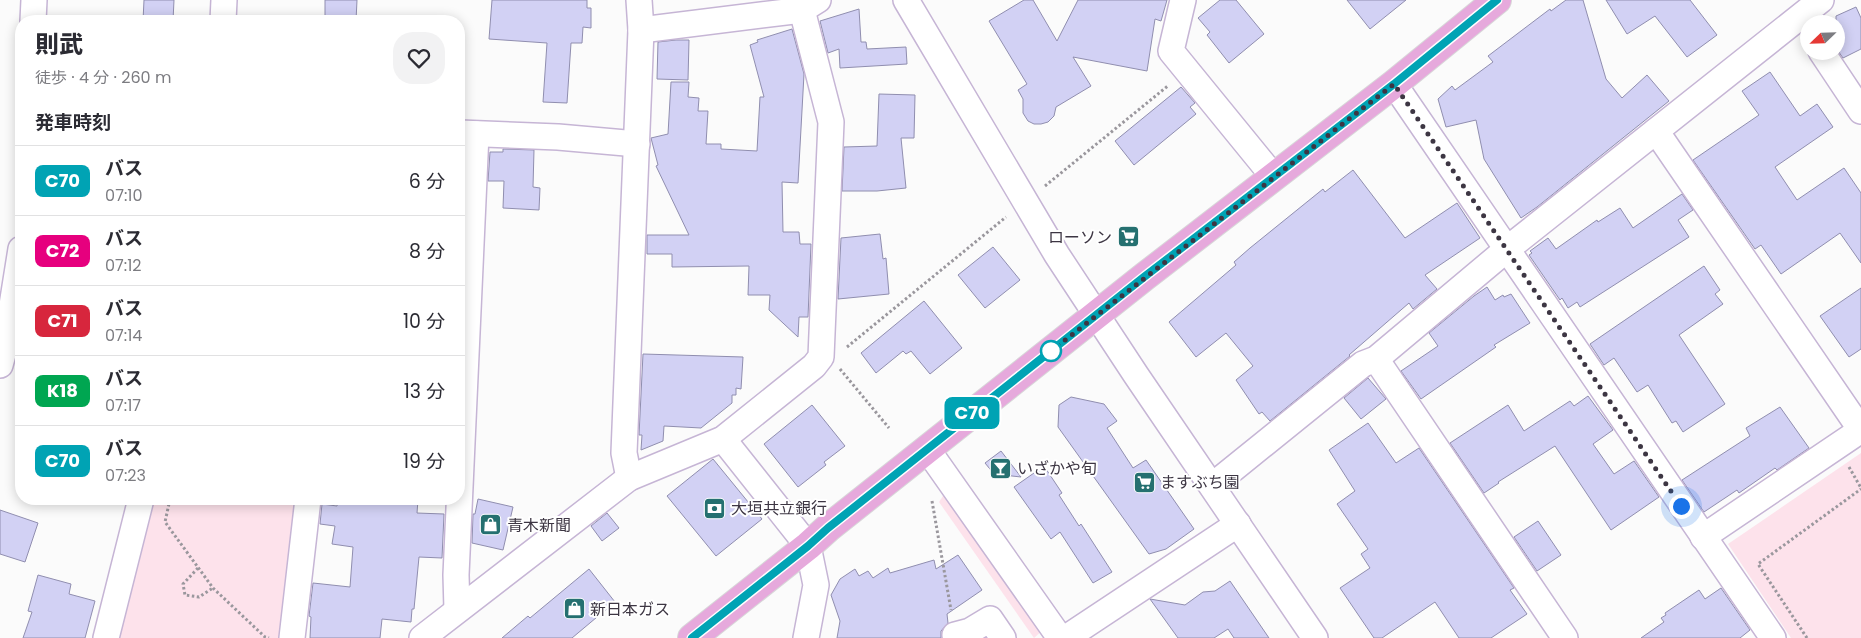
<!DOCTYPE html>
<html lang="ja">
<head>
<meta charset="utf-8">
<style>
  :root { --surface:#fff; --page:#f2f2f3; --text:#2b2b33; --muted:#7c7c81; --line:#e1e1e2 }
  body { margin:0; font-family:Poppins,"Noto Sans JP",sans-serif; background:var(--page); color:var(--text); height:100vh; display:flex; flex-direction:column; font-size:19px; white-space:nowrap }
  * { box-sizing:border-box; margin:0 }
  p { font-size:16px; color:var(--muted) }
  .icon { flex:none; width:28px; height:28px; fill:none; stroke:currentColor; stroke-width:2; stroke-linecap:round; stroke-linejoin:round }
  .map { position:relative; flex:1; overflow:hidden }
  .details { position:absolute; left:15px; top:15px; width:450px; height:490px; display:flex; flex-direction:column; background:var(--surface); border-radius:20px; box-shadow:0 2px 12px #0003 }
  .details>* { flex:none }
  .badge { padding:0 10px; border-radius:8px; font-size:18px; line-height:32px }
  .needle { width:32px; rotate:247deg }
  .tools { position:absolute; left:1800px; top:15px; display:grid; gap:10px }
  .tools a { display:grid; place-items:center; width:45px; height:45px; border-radius:50%; background:var(--surface); box-shadow:0 2px 12px #0003; font-size:25px }
  .you { position:absolute; width:25px; height:25px; margin:-12px; border:4px solid #fff; border-radius:50%; background:#1a73e8; box-shadow:0 0 0 8px #1a73e833 }
  .map>.badge { position:absolute; translate:-50% -50%; box-shadow:0 0 0 2px #fff }
  h2 { padding:0 20px; font-size:19px; line-height:45px }
  .round { display:grid; place-items:center; flex:none; width:52px; height:52px; border-radius:20px; background:var(--page) }
  .headline { display:flex; align-items:center; justify-content:space-between; height:85px; padding:0 20px }
  h1 { font-size:24px; font-weight:800; line-height:38px }
  ul { padding:0; list-style:none }
  li { display:flex; align-items:center; gap:15px; height:70px; padding:0 20px; border-top:1px solid var(--line) }
  li div { flex:1 }
  li b { display:block; font-size:19px }
  li em { font-style:normal }
  li .badge { min-width:55px; font-weight:700; text-align:center }
  .map>svg:first-child { display:block }
  .green { fill:#fde2eb }
  .building { fill:#d2d1f4; stroke:#908eaf }
  .lines { fill:none; stroke-linecap:round; stroke-linejoin:round }
  .minor-casing { stroke:#c6b5d5; stroke-width:28 }
  .major-casing { stroke:#d8d7d9; stroke-width:30 }
  .path { stroke:#9a979d; stroke-width:3; stroke-dasharray:2.5 2.5; stroke-linecap:butt }
  .minor { stroke:#fff; stroke-width:25 }
  .major { stroke:#e6a9dc; stroke-width:28 }
  .line-casing { stroke:#fff; stroke-width:11 }
  .line { stroke:#00a3b4; stroke-width:8 }
  .walk { stroke:#3d3643; stroke-width:5; stroke-dasharray:0 9 }
  .stop-dot { fill:#fff; stroke:#00a3b4; stroke-width:2.5 }
  .labels { text-anchor:middle; dominant-baseline:central; stroke-width:4; stroke-linejoin:round; paint-order:stroke }
  .poi-label { font-size:16px; fill:#3d3643; stroke:#fff; text-anchor:start }
</style>
</head>
<body>
<div class="map">
<svg width="1861" height="638" viewBox="0 0 1861 638">
  <rect width="100%" height="100%" fill="#fbfbfb"/>
  <g class="green">
    <polygon points="1861,453 1861,638 1791,638 1728,544"/>
    <polygon points="947,490 1043,630 1034,638 939,502"/>
    <polygon points="154,499 270,499 289,501 297,510 281,638 119,638"/>
  </g>
  <g class="building">
    <polygon points="144,0 174,0 173,21 143,21"/>
    <polygon points="325,0 357,0 356,21 325,21"/>
    <polygon points="492,0 587,0 587,8 591,8 591,28 583,27 582,43 571,43 567,103 543,102 547,43 489,39"/>
    <polygon points="1024,0 1033,0 1057,41 1078,0 1167,0 1161,21 1155,19 1147,71 1073,57 1091,86 1056,107 1054,116 1048,122 1041,124 1034,124 1028,121 1023,113 1023,99 1018,90 1027,84 989,21"/>
    <polygon points="1220,0 1236,0 1264,34 1229,63 1207,35 1210,32 1198,18"/>
    <polygon points="1347,0 1406,0 1370,29"/>
    <polygon points="1566,0 1583,0 1606,79 1622,98 1647,75 1669,101 1537,207 1521,218 1484,159 1476,120 1446,127 1438,99 1452,86 1455,90 1493,62 1488,56 1550,9 1551,11"/>
    <polygon points="1606,0 1690,0 1717,35 1687,57 1655,16 1627,34"/>
    <polygon points="1856,7 1861,18 1861,49 1843,58 1836,48 1836,16"/>
    <polygon points="859,9 861,42 866,42 867,49 906,47 907,64 840,68 839,49 828,53 820,21"/>
    <polygon points="792,29 804,74 798,183 782,182 783,232 799,232 800,244 811,244 808,317 799,317 798,337 769,310 770,295 748,295 749,266 672,267 672,254 647,254 647,235 689,235 656,166 658,165 651,138 668,134 671,82 689,82 688,97 699,98 698,111 708,111 706,144 721,144 721,149 757,151 760,97 764,97 750,45 758,42 757,40"/>
    <polygon points="676,40 689,40 688,80 657,79 658,42"/>
    <polygon points="1770,72 1800,116 1817,104 1833,127 1775,167 1797,200 1844,168 1861,193 1861,263 1840,233 1781,274 1761,245 1755,249 1693,160 1759,115 1742,91"/>
    <polygon points="1181,87 1195,103 1190,107 1196,114 1134,165 1115,141"/>
    <polygon points="879,94 915,95 914,138 901,138 906,188 877,191 842,191 844,147 877,146"/>
    <polygon points="503,149 534,150 533,187 540,188 539,210 503,208 504,181 488,181 490,152 503,152"/>
    <polygon points="1353,170 1405,238 1457,203 1480,238 1425,275 1437,289 1413,309 1409,303 1349,355 1350,356 1270,421 1262,412 1259,414 1236,380 1253,366 1226,333 1196,357 1169,322 1236,265 1234,262 1250,248 1323,189 1325,192"/>
    <polygon points="1682,194 1693,210 1678,220 1689,237 1580,307 1577,302 1568,308 1562,298 1560,300 1529,255 1532,253 1530,251 1548,238 1556,249 1597,220 1598,222 1620,208 1633,228"/>
    <polygon points="880,234 883,259 886,258 889,294 838,299 841,238"/>
    <polygon points="993,247 1020,280 985,308 958,275"/>
    <polygon points="1704,266 1720,290 1715,294 1723,304 1679,335 1725,404 1683,432 1676,421 1672,423 1648,385 1637,392 1614,358 1604,365 1590,344"/>
    <polygon points="1487,287 1495,300 1503,295 1504,297 1511,294 1530,323 1494,345 1496,347 1421,399 1401,371 1438,346 1429,333 1474,296"/>
    <polygon points="1861,288 1861,349 1849,357 1820,316"/>
    <polygon points="924,301 962,348 930,374 911,351 906,354 903,351 876,373 861,353"/>
    <polygon points="643,354 743,357 741,389 736,388 736,395 732,395 732,403 701,428 664,426 663,441 641,450 642,435 639,435"/>
    <polygon points="1368,378 1386,399 1361,419 1344,398"/>
    <polygon points="1588,396 1613,430 1593,444 1614,474 1634,461 1659,497 1611,530 1555,446 1498,482 1499,483 1484,493 1450,443 1508,405 1524,431 1570,401 1574,406"/>
    <polygon points="1071,397 1104,404 1117,421 1107,428 1133,468 1146,460 1194,529 1166,549 1149,554 1058,427 1059,405"/>
    <polygon points="812,405 845,446 824,462 826,465 798,487 764,444"/>
    <polygon points="1780,407 1809,448 1777,470 1775,468 1739,493 1737,490 1704,512 1682,480 1750,436 1746,428"/>
    <polygon points="1368,423 1396,463 1419,448 1514,588 1510,590 1527,614 1491,638 1459,638 1435,602 1382,638 1374,638 1340,588 1370,568 1361,554 1368,549 1337,504 1355,491 1329,450"/>
    <polygon points="1001,451 1021,477 994,474 985,463"/>
    <polygon points="713,459 762,519 716,556 667,496"/>
    <polygon points="1044,466 1062,493 1059,495 1079,526 1081,524 1112,572 1093,583 1060,532 1051,539 1014,487"/>
    <polygon points="338,499 353,499 393,504 393,500 418,500 417,513 444,514 442,558 419,557 414,609 412,609 411,622 382,619 380,638 310,638 311,617 309,616 313,583 350,587 353,547 332,544 335,526 320,524 322,504 337,506"/>
    <polygon points="478,499 513,507 503,550 472,543 473,514 475,514"/>
    <polygon points="0,510 38,523 25,562 0,554"/>
    <polygon points="607,513 619,528 602,541 591,526"/>
    <polygon points="1538,521 1561,555 1537,571 1514,537"/>
    <polygon points="958,555 982,590 947,614 948,623 941,631 941,638 837,638 840,621 831,595 840,579 855,569 859,576 868,571 873,578 888,568 890,573 934,560 936,569"/>
    <polygon points="589,569 615,602 572,638 502,638 528,616 530,618"/>
    <polygon points="38,575 71,584 69,594 95,601 85,638 23,638 32,612 28,611"/>
    <polygon points="1230,581 1269,638 1234,638 1228,629 1214,638 1178,638 1150,599 1185,605 1203,592 1215,591"/>
    <polygon points="1721,588 1750,630 1740,638 1641,638 1664,622 1661,618 1666,615 1665,613 1699,590 1705,599"/>
  </g>
  <g class="lines">
    <defs>
      <g id="minor">
        <polyline points="906,0 1057,255 1136,375 1315,638"/>
        <polyline points="1183,0 1171,51 1273,176"/>
        <polyline points="33,21 34,0"/>
        <polyline points="223,21 224,0"/>
        <polyline points="641,30 802,10 818,0"/>
        <polyline points="1821,51 1861,111"/>
        <polyline points="1394,84 1773,638"/>
        <polyline points="1656,131 1861,430"/>
        <polyline points="460,133 558,137 637,144"/>
        <polyline points="1376,359 1565,638"/>
        <polyline points="0,365 6,343 21,249"/>
        <polyline points="723,439 808,546 816,585 806,638"/>
        <polyline points="927,449 1060,638"/>
        <polyline points="629,478 624,453 641,30 639,0"/>
        <polyline points="1212,486 1363,364 1376,359 1506,250 1821,0"/>
        <polyline points="1703,537 1861,430"/>
        <polyline points="457,610 456,575 476,134"/>
        <polyline points="955,635 970,631 990,619 1003,638"/>
        <polyline points="106,638 141,499"/>
        <polyline points="292,638 308,499"/>
        <polyline points="422,638 629,478 723,439 814,366 821,357 831,122 802,10"/>
        <polyline points="1066,638 1238,524"/>
      </g>
      <polyline id="major" points="692,638 808,546 828,528 1144,277 1394,84 1497,0"/>
    </defs>
    <use href="#minor" class="minor-casing"/>
    <use href="#major" class="major-casing"/>
    <g class="path">
      <polyline points="1045,186 1169,85"/>
      <polyline points="847,347 1006,217"/>
      <polyline points="840,369 889,428"/>
      <polyline points="1849,467 1861,488"/>
      <polyline points="170,499 165,522 213,588 265,637 269,638"/>
      <polyline points="932,501 951,610"/>
      <polyline points="198,568 183,584 185,595 199,597 213,588"/>
      <polyline points="1807,638 1758,564 1861,489"/>
    </g>
    <use href="#minor" class="minor"/>
    <use href="#major" class="major"/>
  </g>
  <g class="lines">
    <defs>
      <polyline id="line" points="692,638 808,546 828,528 1144,277 1394,84 1497,0"/>
    </defs>
    <use href="#line" class="line-casing"/>
    <use href="#line" class="line"/>
    <polyline class="walk" points="1051,351 1394,84 1681,506"/>
  </g>
  <defs>
    <symbol id="supermarket-square" viewBox="-11 -11 22 22"><rect x="-9" y="-9" width="18" height="18" rx="4" fill="#257070" stroke="#fff"/><path d="M-6-5.5h2.5l.6 2H6L4.5 2H-2.5L-4.4-4H-6ZM-1.5 3.2a1.3 1.3 0 1 0 .1 0ZM3 3.2a1.3 1.3 0 1 0 .1 0Z" fill="#fff"/></symbol>
    <symbol id="bar-square" viewBox="-11 -11 22 22"><rect x="-9" y="-9" width="18" height="18" rx="4" fill="#257070" stroke="#fff"/><path d="M-6-5H6L.8 .8V4.5H3.5V6h-7V4.5H-.8V.8Z" fill="#fff"/></symbol>
    <symbol id="bank-square" viewBox="-11 -11 22 22"><rect x="-9" y="-9" width="18" height="18" rx="4" fill="#257070" stroke="#fff"/><path d="M-6-4H6V4H-6ZM0-2.3a2.3 2.3 0 1 0 0 4.6a2.3 2.3 0 1 0 0-4.6Z" fill="#fff"/></symbol>
    <symbol id="shop-square" viewBox="-11 -11 22 22"><rect x="-9" y="-9" width="18" height="18" rx="4" fill="#257070" stroke="#fff"/><path d="M-5-2.5h2.3a2.7 3.5 0 0 1 5.4 0H5L5.5 6h-11ZM-1.5-2.5h3a1.5 2.3 0 0 0-3 0Z" fill="#fff"/></symbol>
  </defs>
  <g fill-rule="evenodd">
    <use href="#supermarket-square" x="1116" y="224" width="25" height="25"/>
    <use href="#bar-square" x="988" y="456" width="25" height="25"/>
    <use href="#supermarket-square" x="1132" y="470" width="25" height="25"/>
    <use href="#bank-square" x="702" y="496" width="25" height="25"/>
    <use href="#shop-square" x="478" y="512" width="25" height="25"/>
    <use href="#shop-square" x="562" y="596" width="25" height="25"/>
  </g>
  <circle class="stop-dot" cx="1051" cy="351" r="10"/>
  <g class="labels">
    <g class="poi-label">
      <text x="1112" y="237" text-anchor="end">ローソン</text>
      <text x="1017" y="468">いざかや旬</text>
      <text x="1160" y="482">ますぶち園</text>
      <text x="731" y="508">大垣共立銀行</text>
      <text x="507" y="525">青木新聞</text>
      <text x="590" y="609">新日本ガス</text>
    </g>
  </g>
</svg>
<div class="tools">
<a><svg class="needle" viewBox="-14 -14 28 28"><path d="M0-13l5 13h-10z" fill="#e53935"/><path d="M0 13l5-13h-10z" fill="#7c7c81"/></svg></a>
</div>
<div class="you" style="left:1681px;top:506px"></div>
<b class="badge" style="left:972px;top:413px;background:#00a3b4;color:#fff">C70</b>
<section class="details">
<div class="headline"><div><h1>則武</h1><p>徒歩 · 4 分 · 260 m</p></div><a class="round"><svg class="icon" aria-label="heart" viewBox="0 0 24 24"><path d="M12 20l-8-8c-3-5 5-10 8-4 3-6 11-1 8 4z"/></svg></a></div>
<h2>発車時刻</h2>
<ul>
<li><span class="badge" style="background:#00a3b4;color:#fff">C70</span><div><b>バス</b><p>07:10</p></div><em>6 分</em></li>
<li><span class="badge" style="background:#e6007e;color:#fff">C72</span><div><b>バス</b><p>07:12</p></div><em>8 分</em></li>
<li><span class="badge" style="background:#d7263d;color:#fff">C71</span><div><b>バス</b><p>07:14</p></div><em>10 分</em></li>
<li><span class="badge" style="background:#00a651;color:#fff">K18</span><div><b>バス</b><p>07:17</p></div><em>13 分</em></li>
<li><span class="badge" style="background:#00a3b4;color:#fff">C70</span><div><b>バス</b><p>07:23</p></div><em>19 分</em></li>
</ul>
</section>
</div>
</body>
</html>
